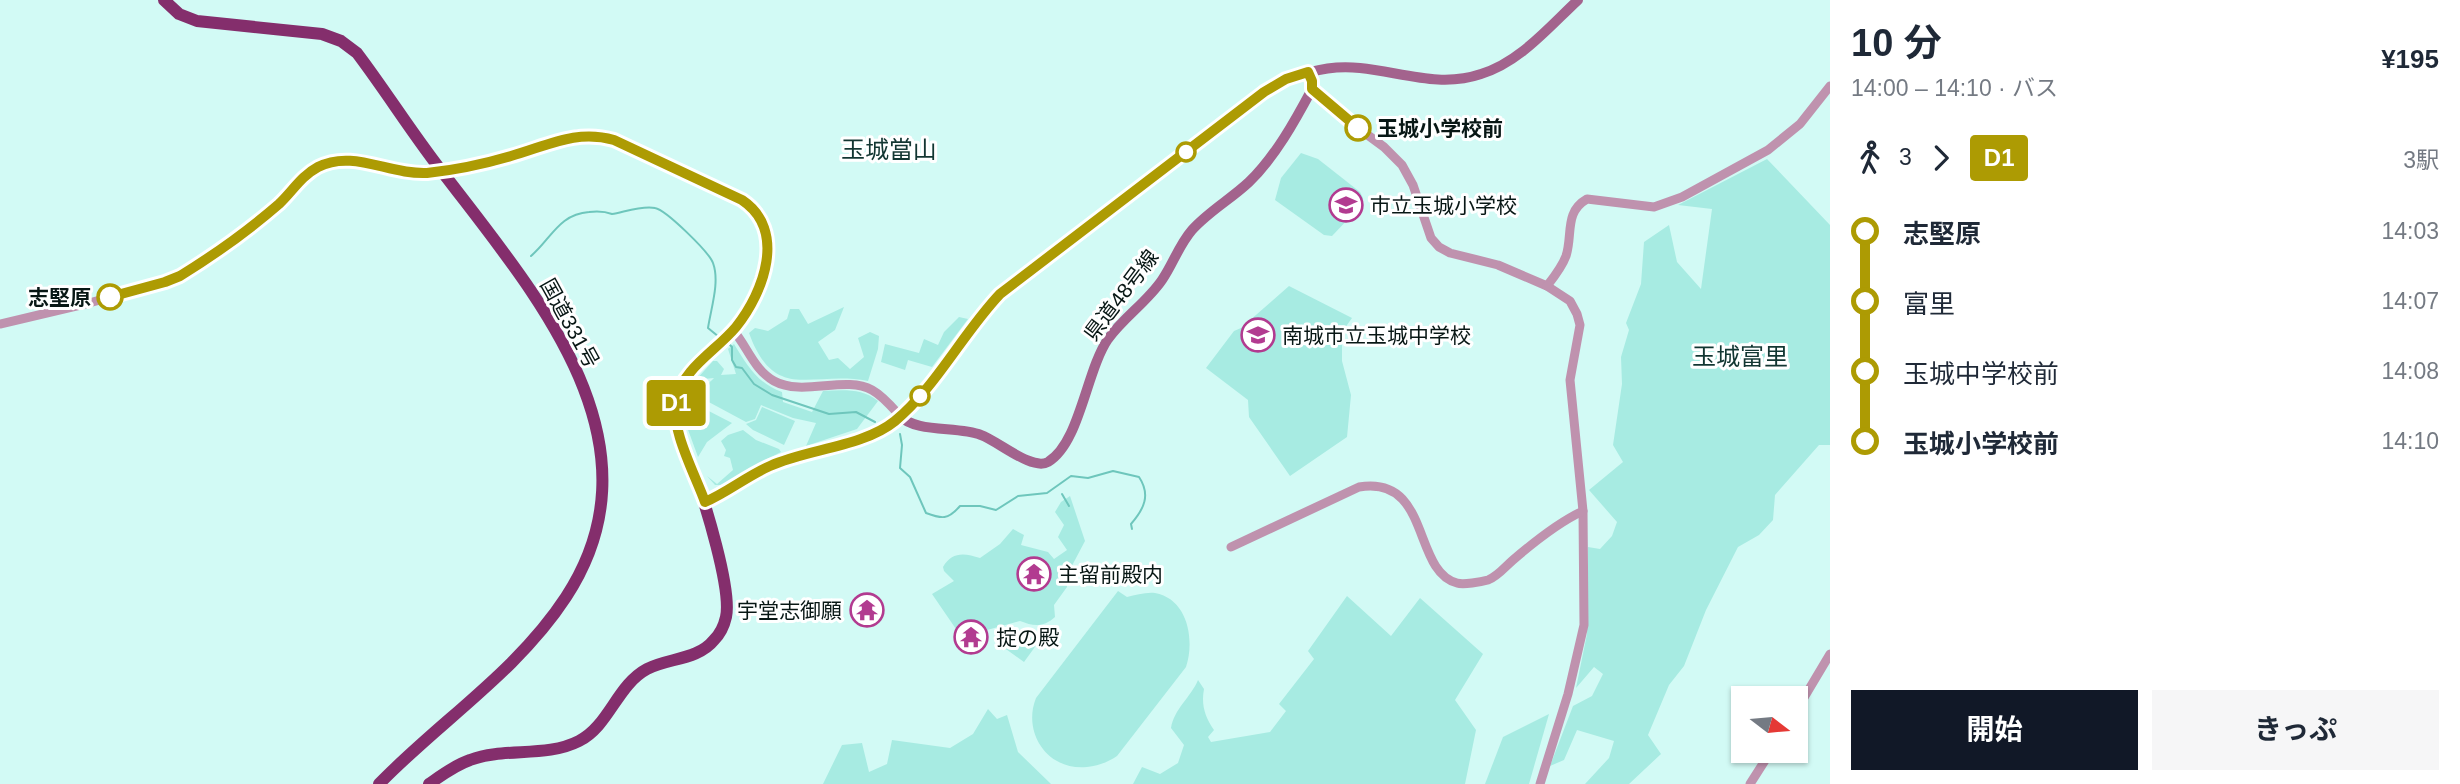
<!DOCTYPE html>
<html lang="ja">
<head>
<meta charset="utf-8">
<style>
  :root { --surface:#fff; --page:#f6f6f7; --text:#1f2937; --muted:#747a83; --accent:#111827 }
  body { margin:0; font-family:Arial,"Noto Sans JP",sans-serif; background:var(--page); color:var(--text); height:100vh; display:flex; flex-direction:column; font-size:26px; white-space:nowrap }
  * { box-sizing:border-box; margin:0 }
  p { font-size:23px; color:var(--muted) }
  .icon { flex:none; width:38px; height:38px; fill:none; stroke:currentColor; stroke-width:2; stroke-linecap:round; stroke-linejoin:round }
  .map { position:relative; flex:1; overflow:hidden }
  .side { display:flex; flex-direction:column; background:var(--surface); width:630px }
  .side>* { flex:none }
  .badge { padding:0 14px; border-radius:5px; font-size:24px; line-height:46px }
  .needle { width:46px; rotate:106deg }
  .tools { position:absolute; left:1731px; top:686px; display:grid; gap:14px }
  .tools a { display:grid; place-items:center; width:77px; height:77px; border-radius:0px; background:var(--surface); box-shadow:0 2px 5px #0004; font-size:35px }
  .map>.badge { position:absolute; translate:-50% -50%; box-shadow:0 0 0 4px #fff }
  .legs { display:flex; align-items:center; gap:10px; height:77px; padding:0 21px; font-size:23px }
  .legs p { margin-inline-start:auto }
  .overview { display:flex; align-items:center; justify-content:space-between; height:119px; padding:0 21px }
  h1 { font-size:38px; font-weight:700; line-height:52px }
  .button { display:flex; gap:14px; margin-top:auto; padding:14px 21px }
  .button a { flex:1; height:80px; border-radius:0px; background:var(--accent); color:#fff; font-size:28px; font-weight:700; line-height:80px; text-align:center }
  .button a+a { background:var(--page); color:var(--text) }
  ul { padding:0 21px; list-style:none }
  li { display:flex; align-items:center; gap:24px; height:70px; font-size:26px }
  li i { display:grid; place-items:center; width:10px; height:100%; margin:0 9px; background:currentColor }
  li i::after { content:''; width:18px; height:18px; margin:-9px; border:5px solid; border-radius:50%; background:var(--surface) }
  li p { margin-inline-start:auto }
  li:first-child i { background:linear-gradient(#0000 50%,currentColor 0) }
  li:last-child i { background:linear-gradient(currentColor 50%,#0000 0) }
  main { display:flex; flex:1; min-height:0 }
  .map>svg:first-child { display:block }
  .green { fill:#a7ebe2 }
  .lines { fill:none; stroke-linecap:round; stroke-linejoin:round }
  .stream { stroke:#6ec6bc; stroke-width:2 }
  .tertiary { stroke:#bf92ae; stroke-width:9 }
  .secondary { stroke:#a3638d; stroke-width:10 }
  .trunk { stroke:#842e6c; stroke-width:12 }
  .line-1-casing { stroke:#fff; stroke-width:16 }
  .line-1 { stroke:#ad9b03; stroke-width:10 }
  .stop-1-dot { fill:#fff; stroke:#ad9b03; stroke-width:3.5 }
  .labels { text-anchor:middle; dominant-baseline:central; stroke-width:6; stroke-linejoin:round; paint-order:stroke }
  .stop-label { font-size:21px; font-weight:bold; fill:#081715; stroke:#fff; text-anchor:start }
  .poi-label { font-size:21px; fill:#081715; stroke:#fff; text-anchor:start }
  .street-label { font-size:21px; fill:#081715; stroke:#fff }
  .quarter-label { font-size:24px; fill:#123632; stroke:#fff }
</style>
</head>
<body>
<main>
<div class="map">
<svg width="1830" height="784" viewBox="0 0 1830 784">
  <rect width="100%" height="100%" fill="#d2faf5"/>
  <g class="green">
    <polygon points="1301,153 1318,159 1360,192 1363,198 1351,216 1332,236 1324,235 1275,200 1281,178"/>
    <polygon points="1767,159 1830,225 1830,445 1819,445 1775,495 1773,520 1759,535 1738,547 1706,610 1684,666 1669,685 1648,735 1661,754 1629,784 1585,784 1609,758 1614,741 1577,730 1564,760 1550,766 1573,706 1592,696 1603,674 1594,667 1576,688 1587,634 1588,547 1600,549 1612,536 1617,522 1589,490 1623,462 1613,445 1622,384 1621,357 1629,330 1626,323 1641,284 1644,242 1669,225 1677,262 1701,289 1712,209 1678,205"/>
    <polygon points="1289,286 1352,318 1342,332 1342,361 1351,395 1347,437 1290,476 1249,417 1248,400 1206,368 1234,331 1241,328"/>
    <path d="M 844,307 L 835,330 L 818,342 L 829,360 L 838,358 L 850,369 L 864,357 L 858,338 L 870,332 L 879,336 L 878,349 L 868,381 C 812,370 775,404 749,333 L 755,328 L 768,331 L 787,319 L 790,309 L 799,309 L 808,324 Z"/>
    <polygon points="959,317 968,319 932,367 908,360 905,370 881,362 885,344 919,353 924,339 938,345 944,332"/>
    <path d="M 734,344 C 747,365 758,384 782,392 L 783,402 L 812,412 L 823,391 C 843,390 862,388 878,401 L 857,429 L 806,446 L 816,423 L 793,418 L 761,405 L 755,419 L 746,422 L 705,400 C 701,388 706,386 714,378 L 704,379 L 698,387 L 694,382 L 713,361 L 717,361 L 724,369 L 721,375 L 736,374 L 728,349 Z"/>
    <polygon points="691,406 701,407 732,423 707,442 698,457 683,416 684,408"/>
    <polygon points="762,407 795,421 784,445 753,430 746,424 756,420"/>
    <polygon points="743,430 756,440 779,449 781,452 748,469 725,485 715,485 707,476 717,484 733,470 730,458 724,456 726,450 721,441 728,435"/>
    <path d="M 1070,496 L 1085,541 L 1066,577 L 1067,587 L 1054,605 L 1055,617 C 1043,628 1033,626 1020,621 L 987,630 L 966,627 L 958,632 L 932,594 L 954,581 L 944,571 L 943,567 C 952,551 965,553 980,558 L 1000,544 L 1013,529 L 1024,535 L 1021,545 L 1048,552 L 1054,559 L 1067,550 L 1058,537 L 1064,525 L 1055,512 L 1061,502 Z"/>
    <path d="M 1118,591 L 1127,597 C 1136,595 1146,592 1155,593 C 1188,599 1195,640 1186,667 L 1117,756 C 1108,762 1098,766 1087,767 C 1048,771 1022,733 1036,698 Z"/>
    <path d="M 1347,596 L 1391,636 L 1420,598 L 1483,654 L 1455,700 L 1476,730 L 1465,784 L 1133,784 L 1142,767 L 1160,774 L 1178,763 L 1184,745 L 1171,728 C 1174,709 1191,697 1198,680 L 1204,689 C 1201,705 1205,717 1214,730 L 1208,737 L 1211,742 L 1270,732 L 1286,711 L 1279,704 L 1314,659 L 1308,651 Z"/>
    <path d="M 1022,630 L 1038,632 L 1040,640 L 1024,662 L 1003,647 C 1010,639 1017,638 1022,630 Z"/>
    <polygon points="988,709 997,719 1007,715 1018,752 1051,784 823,784 842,745 862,743 869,772 887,764 892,740 950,748 973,734"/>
    <polygon points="1549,714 1529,784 1485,784 1503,737"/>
  </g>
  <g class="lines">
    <g class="stream">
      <path d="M 531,256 C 551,239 559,214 589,212 C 597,211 604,211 612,214 C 624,212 643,205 655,208 C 666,210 709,252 713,263 C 720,282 711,308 708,328 L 719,337"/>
      <polyline points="729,344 732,347 732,360 736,367 742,368 754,384 772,395 829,414 856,412 875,422"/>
      <path d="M 900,434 L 902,445 L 900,468 L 910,477 L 926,513 C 942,519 948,520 960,506 L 980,506 L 996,510 L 1018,496 L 1047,493 L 1071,476 L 1088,478 L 1113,471 L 1139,477 C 1151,495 1144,509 1131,524 L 1132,529"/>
      <polyline points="1062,494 1069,506"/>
    </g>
    <g class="tertiary">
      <polyline points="1312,89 1350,122 1384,147 1402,165 1413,185 1431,238 1439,247 1450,253 1498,265 1547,286 1570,301 1577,314 1580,325 1570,380 1583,511 1584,625 1568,694 1540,784"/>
      <path d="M 1547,286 C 1554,277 1562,267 1566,256 C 1573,235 1564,212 1587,199 L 1654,207 L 1682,197 L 1768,150 L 1800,124 L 1830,86"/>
      <path d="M 0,324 L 89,303 L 165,282 L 180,276 C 211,256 243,233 272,210 C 293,193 306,167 335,162 C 354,158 369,166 387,170 C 405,173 423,174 441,171"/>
      <path d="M 733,330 C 747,346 754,370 774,381 C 803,397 845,375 872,390 C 883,396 892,407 900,416"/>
      <path d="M 1231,547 L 1359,487 C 1431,475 1412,571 1457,583 C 1463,585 1481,582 1488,580 C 1497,577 1506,566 1513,560 C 1534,542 1559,522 1583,511"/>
      <polyline points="1796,711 1830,654"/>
      <polyline points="1750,784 1771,751"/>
    </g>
    <g class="secondary">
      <path d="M 900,416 C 916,433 958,426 981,435 C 998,441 1032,471 1048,462 C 1080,443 1086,371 1108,339 C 1124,317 1147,302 1162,280 C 1173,264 1179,245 1192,230 C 1209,211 1231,199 1249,182 C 1275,157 1295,121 1312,89 L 1312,81 L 1308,72"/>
      <path d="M 705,502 C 729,492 748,476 771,466 C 809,449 863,448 896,420 C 928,393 948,355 974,323 C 992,301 1013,282 1036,264 L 1264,92 C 1294,75 1324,64 1360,68 C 1401,72 1440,88 1481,74 C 1520,62 1549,27 1578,0"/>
    </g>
    <g class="trunk">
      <path d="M 164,0 L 179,14 L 197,21 L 322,34 L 341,41 L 357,53 C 388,94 415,138 447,178 C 538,297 666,444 566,597 C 517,672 440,721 379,784"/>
      <path d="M 429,784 C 442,775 455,765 470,760 C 504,747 546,758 579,741 C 609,726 617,685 647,669 C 668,658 698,660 714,640 C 720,634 724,626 726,617 C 732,590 705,502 694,474 C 686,451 672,428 676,403 C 681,371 713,353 733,330 C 745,317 753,300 759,284 C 771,250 775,222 742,200 L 614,140 L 593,135 L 575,136 L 492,161 L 441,171"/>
    </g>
  </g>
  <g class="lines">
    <defs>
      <path id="line-1" d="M 110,297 L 165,282 L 180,276 C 214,255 249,230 279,204 C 292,192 301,176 318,167 C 353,149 389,175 427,173 C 455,170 484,164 511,156 C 547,146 576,129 614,140 L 742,200 C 787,230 764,292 736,327 C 716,351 683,368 676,400 C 670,429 695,474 705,502 C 728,492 747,476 770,466 C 807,449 863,447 895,421 C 936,387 963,333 1000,294 L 1264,92 L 1286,79 L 1308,72 L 1312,81 L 1312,89 L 1358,128"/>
    </defs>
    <use href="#line-1" class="line-1-casing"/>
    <use href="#line-1" class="line-1"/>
  </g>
  <defs>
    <symbol id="school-ring" viewBox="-11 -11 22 22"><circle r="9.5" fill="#fff" stroke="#b23b90" stroke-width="1.5"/><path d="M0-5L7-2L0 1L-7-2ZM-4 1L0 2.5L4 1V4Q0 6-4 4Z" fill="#b23b90"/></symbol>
    <symbol id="temple-ring" viewBox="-11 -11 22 22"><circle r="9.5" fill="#fff" stroke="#b23b90" stroke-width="1.5"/><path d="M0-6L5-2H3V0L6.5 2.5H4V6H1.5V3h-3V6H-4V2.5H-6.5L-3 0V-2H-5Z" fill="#b23b90"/></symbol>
  </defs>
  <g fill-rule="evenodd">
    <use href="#school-ring" x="1327" y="186" width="38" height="38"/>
    <use href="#school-ring" x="1239" y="316" width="38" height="38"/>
    <use href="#temple-ring" x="1015" y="555" width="38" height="38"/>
    <use href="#temple-ring" x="848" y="591" width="38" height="38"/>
    <use href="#temple-ring" x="952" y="618" width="38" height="38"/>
  </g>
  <g class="stop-1-dot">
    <circle cx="1358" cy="128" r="12"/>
    <circle cx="1186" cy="152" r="9"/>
    <circle cx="110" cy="297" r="12"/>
    <circle cx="920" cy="396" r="9"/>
  </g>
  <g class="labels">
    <g class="stop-label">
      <text x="1377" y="128">玉城小学校前</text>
      <text x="91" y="297" text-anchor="end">志堅原</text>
    </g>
    <g class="poi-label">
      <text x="1370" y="205">市立玉城小学校</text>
      <text x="1282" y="335">南城市立玉城中学校</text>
      <text x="1058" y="574">主留前殿内</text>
      <text x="842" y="610" text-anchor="end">宇堂志御願</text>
      <text x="996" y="637">掟の殿</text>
    </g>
    <g class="street-label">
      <text transform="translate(1121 295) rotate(-53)">県道48号線</text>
      <text transform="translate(570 323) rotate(61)">国道331号</text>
    </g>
    <g class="quarter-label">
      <text x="889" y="149">玉城當山</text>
      <text x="1740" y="356">玉城富里</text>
    </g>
  </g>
</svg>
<div class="tools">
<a><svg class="needle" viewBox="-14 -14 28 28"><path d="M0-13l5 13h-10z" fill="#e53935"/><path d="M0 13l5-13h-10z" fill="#747a83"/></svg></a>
</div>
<b class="badge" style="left:676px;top:403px;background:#ad9b03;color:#fff">D1</b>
</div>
<section class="side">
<div class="overview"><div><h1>10 分</h1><p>14:00 – 14:10 · バス</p></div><b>¥195</b></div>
<div class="legs"><svg class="icon" aria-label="walk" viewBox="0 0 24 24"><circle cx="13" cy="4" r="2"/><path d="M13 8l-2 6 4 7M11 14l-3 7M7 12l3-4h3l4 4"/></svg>3<svg class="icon" aria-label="forward" viewBox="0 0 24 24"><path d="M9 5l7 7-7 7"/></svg><b class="badge" style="background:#ad9b03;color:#fff">D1</b><p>3駅</p></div>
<ul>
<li><i style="color:#ad9b03"></i><b>志堅原</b><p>14:03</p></li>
<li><i style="color:#ad9b03"></i><span>富里</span><p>14:07</p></li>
<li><i style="color:#ad9b03"></i><span>玉城中学校前</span><p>14:08</p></li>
<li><i style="color:#ad9b03"></i><b>玉城小学校前</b><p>14:10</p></li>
</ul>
<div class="button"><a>開始</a><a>きっぷ</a></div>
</section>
</main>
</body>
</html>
